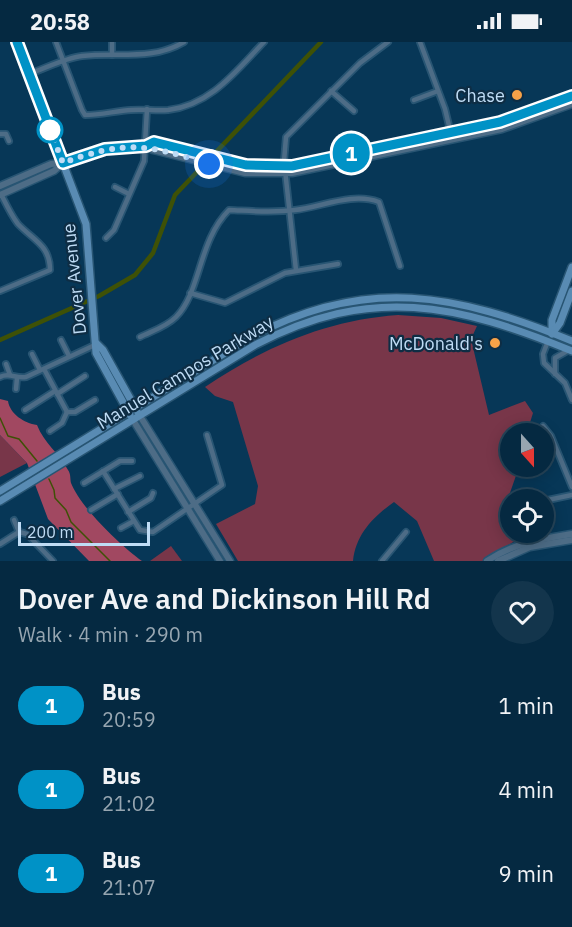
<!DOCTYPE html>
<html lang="en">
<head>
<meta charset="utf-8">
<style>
  :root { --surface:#052941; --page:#13354c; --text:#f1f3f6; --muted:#97a6b1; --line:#26455a }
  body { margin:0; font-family:"IBM Plex Sans",sans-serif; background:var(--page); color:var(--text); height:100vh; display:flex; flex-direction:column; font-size:22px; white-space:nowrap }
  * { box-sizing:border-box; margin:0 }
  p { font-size:20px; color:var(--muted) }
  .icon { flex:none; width:33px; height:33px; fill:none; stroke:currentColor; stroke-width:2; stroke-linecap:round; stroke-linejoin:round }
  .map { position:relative; height:519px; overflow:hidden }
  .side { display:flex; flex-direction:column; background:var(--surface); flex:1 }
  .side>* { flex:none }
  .badge { padding:0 12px; border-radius:20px; font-size:21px; line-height:39px }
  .needle { width:39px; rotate:159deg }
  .buttons { position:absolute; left:500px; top:381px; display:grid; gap:12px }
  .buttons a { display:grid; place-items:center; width:54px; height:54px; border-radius:50%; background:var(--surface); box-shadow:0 3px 15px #0003,0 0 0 2px var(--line); font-size:30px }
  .scale { position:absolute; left:18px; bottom:15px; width:132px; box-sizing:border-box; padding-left:6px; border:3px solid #bfdcf5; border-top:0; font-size:16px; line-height:21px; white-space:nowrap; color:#bfdcf5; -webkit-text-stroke:4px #0e2d44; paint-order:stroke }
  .you { position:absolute; width:30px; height:30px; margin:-15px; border:4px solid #fff; border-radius:50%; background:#1a73e8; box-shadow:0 0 0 9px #1a73e833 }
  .map>.badge { position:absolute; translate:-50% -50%; box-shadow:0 0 0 3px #fff }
  .round { display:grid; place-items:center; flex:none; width:63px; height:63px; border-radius:32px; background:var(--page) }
  .head { display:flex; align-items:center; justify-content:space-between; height:102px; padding:0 18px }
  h1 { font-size:28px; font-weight:600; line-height:45px }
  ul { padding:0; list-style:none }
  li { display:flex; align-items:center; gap:18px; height:84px; padding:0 18px }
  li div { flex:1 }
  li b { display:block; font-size:22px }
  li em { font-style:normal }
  li .badge { min-width:66px; font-weight:700; text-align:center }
  .status { display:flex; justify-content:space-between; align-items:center; height:42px; padding:0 30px; background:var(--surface); direction:ltr }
  .status svg { height:16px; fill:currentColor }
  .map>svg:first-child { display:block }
  .green { fill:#783649 }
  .forest { fill:#a14861 }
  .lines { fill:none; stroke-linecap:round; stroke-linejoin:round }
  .stream { stroke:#3e5106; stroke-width:1.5 }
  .canal { stroke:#3e5106; stroke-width:4.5 }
  .minor-casing { stroke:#285573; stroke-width:8 }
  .tertiary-casing { stroke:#285573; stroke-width:9 }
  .secondary-casing { stroke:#285573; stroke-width:10 }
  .minor { stroke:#4d6c86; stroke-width:4.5 }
  .tertiary { stroke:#4d6c86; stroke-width:6 }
  .secondary { stroke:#598bb3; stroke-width:7 }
  .line-casing { stroke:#fff; stroke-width:14 }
  .line { stroke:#0092c6; stroke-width:9 }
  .walk { stroke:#bfdcf5; stroke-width:6; stroke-dasharray:0 10.8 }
  .poi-dot { fill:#f7a248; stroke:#0e2d44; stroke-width:2 }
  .stop-dot { fill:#fff; stroke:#0092c6; stroke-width:3 }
  .labels { text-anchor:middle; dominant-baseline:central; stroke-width:4.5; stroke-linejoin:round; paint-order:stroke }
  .poi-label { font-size:18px; fill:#bfdcf5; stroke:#0e2d44; text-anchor:end }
  .street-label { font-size:18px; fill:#bfdcf5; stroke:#0e2d44 }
</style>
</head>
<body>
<div class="status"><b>20:58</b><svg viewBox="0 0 49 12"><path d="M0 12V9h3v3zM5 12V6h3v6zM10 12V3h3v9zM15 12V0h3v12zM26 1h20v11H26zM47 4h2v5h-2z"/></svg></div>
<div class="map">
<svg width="572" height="519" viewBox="0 0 572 519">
  <rect width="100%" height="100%" fill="#073757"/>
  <g class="green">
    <path d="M 398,273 L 441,276 L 477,284 L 471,297 L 489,373 L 525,359 L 533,371 L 528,387 L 530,391 L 510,392 L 510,424 L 519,425 L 504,468 L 510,477 L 510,490 L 518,491 L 521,495 L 483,519 L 434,519 L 417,479 L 394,460 C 373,475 356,492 353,519 L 238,519 L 216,482 L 255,462 L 258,444 L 233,360 L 215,354 L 205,345 C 264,305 327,278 398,273 Z"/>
    <polygon points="0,393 27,421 0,435"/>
    <polygon points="171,504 182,519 150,519"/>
  </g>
  <path class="forest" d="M 0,357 L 8,359 C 10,372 24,381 37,383 C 44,401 59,411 68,428 C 71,432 70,437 71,441 C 81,466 121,504 142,519 L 89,519 L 48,477 L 27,421 L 0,393 Z"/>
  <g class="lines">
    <g class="stream">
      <polyline points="0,376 8,394 19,397 37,419"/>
      <polyline points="49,437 54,448 55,456 66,468 71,480 110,519"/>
    </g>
    <polyline class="canal" points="0,298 99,254 135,233 153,211 175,153 321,0"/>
    <defs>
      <g id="minor">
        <path d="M 56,0 L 82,68 L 85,73 C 100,73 116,69 131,68 C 144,67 156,69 168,68 C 211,63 236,29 264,0"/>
        <polyline points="112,0 112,13"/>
        <polyline points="420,0 445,67 451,92"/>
        <path d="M 29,32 C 46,26 65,16 82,14 C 118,10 152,19 184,0"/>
        <polyline points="331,49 354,69"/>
        <polyline points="414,58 438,49"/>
        <polyline points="0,92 6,92 9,99"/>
        <polyline points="115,145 129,152"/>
        <polyline points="106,196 114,188 144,119 147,67"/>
        <polyline points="296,228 284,119 286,95 360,21 388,0"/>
        <path d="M 0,249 L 50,228 C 50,203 33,198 18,182 C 11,173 6,162 1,152"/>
        <polyline points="190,251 225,261 285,231 338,222"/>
        <path d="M 140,295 C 152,289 166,285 176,275 C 201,250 198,199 229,168 C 252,169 272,171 295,168 C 322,165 352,150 379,160 L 381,166 L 400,224"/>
        <polyline points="61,298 69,314"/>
        <polyline points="548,299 543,312 544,321 565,341 572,358"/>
        <polyline points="32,312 40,328"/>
        <polyline points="6,322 10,333"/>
        <polyline points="44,327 67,370"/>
        <polyline points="555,332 555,316 569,308"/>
        <path d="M 0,335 C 9,330 16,337 26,335 L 97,302"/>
        <polyline points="16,347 17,336"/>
        <polyline points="57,352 85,334"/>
        <polyline points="25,368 55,349"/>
        <polyline points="67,370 75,370 95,358"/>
        <polyline points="543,384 551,394 572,445"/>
        <polyline points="50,389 62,381 67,370"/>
        <polyline points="103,429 140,488 153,490 222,443 207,393"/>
        <polyline points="84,441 120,419 132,419"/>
        <polyline points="114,447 140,434"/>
        <polyline points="543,459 572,453"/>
        <polyline points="91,468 118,452"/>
        <polyline points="128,470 151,456 153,451"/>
        <polyline points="14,478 19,490"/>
        <polyline points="121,486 134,479"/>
        <polyline points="19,490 27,492 53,519"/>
        <polyline points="0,502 19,490"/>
        <polyline points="382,519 406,490"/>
      </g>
      <g id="tertiary">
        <polyline points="146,104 153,108 245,131 292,131 502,87 572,62"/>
        <polyline points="0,144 51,122 63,121 116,105 146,104 154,100 246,123 292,124 500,80 572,54"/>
        <polyline points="0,153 54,129 63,121"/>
        <polyline points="140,374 230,519"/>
        <polyline points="133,378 220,519"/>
        <path d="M 487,519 C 513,501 542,497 572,492"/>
        <polyline points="498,519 530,505 572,498"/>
      </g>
      <g id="secondary">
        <polyline points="17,0 86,182 96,311 130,373"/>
        <polyline points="552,291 552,278 572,225"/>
        <polyline points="552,292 560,281 572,249"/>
        <polyline points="97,302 103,308 137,369"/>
        <path d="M 0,449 L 251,295 C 366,233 457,252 572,299"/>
        <path d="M 0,459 L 255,303 C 371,242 457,262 572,309"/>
      </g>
    </defs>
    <use href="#minor" class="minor-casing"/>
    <use href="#tertiary" class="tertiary-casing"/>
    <use href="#secondary" class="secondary-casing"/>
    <use href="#minor" class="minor"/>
    <use href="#tertiary" class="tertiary"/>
    <use href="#secondary" class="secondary"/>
  </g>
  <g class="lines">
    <defs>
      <polyline id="line" points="17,0 63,121 105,107 146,104 154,100 246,123 292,124 500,80 572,54"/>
    </defs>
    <use href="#line" class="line-casing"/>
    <use href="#line" class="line"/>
    <path class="walk" d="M 50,88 L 63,121 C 125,98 147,102 209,122"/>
  </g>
  <g class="poi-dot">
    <circle cx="517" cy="53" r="6"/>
    <circle cx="495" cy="301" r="6"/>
  </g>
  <circle class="stop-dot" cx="50" cy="88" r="12"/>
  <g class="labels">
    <g class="poi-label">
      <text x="505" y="53">Chase</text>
      <text x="483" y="301">McDonald's</text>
    </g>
    <g class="street-label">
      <text transform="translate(74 237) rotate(-96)">Dover Avenue</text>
      <text transform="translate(185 330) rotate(-31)">Manuel Campos Parkway</text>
    </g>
  </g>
</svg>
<div class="buttons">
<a><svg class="needle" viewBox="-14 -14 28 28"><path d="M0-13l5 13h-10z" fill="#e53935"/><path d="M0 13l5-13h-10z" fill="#97a6b1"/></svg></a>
<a><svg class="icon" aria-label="locate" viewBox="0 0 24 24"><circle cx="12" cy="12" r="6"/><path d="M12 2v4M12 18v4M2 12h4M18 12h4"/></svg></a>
</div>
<div class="scale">200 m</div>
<div class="you" style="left:209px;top:122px"></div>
<b class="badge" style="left:351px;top:111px;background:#0092c6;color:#fff">1</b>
</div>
<section class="side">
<div class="head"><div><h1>Dover Ave and Dickinson Hill Rd</h1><p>Walk · 4 min · 290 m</p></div><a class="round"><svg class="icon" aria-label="heart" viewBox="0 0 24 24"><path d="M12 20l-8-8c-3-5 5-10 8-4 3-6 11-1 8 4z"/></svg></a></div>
<ul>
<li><span class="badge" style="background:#0092c6;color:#fff">1</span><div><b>Bus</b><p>20:59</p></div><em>1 min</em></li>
<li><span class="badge" style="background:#0092c6;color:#fff">1</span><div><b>Bus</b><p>21:02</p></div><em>4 min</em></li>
<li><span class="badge" style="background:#0092c6;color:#fff">1</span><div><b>Bus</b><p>21:07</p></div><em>9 min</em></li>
</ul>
</section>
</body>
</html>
